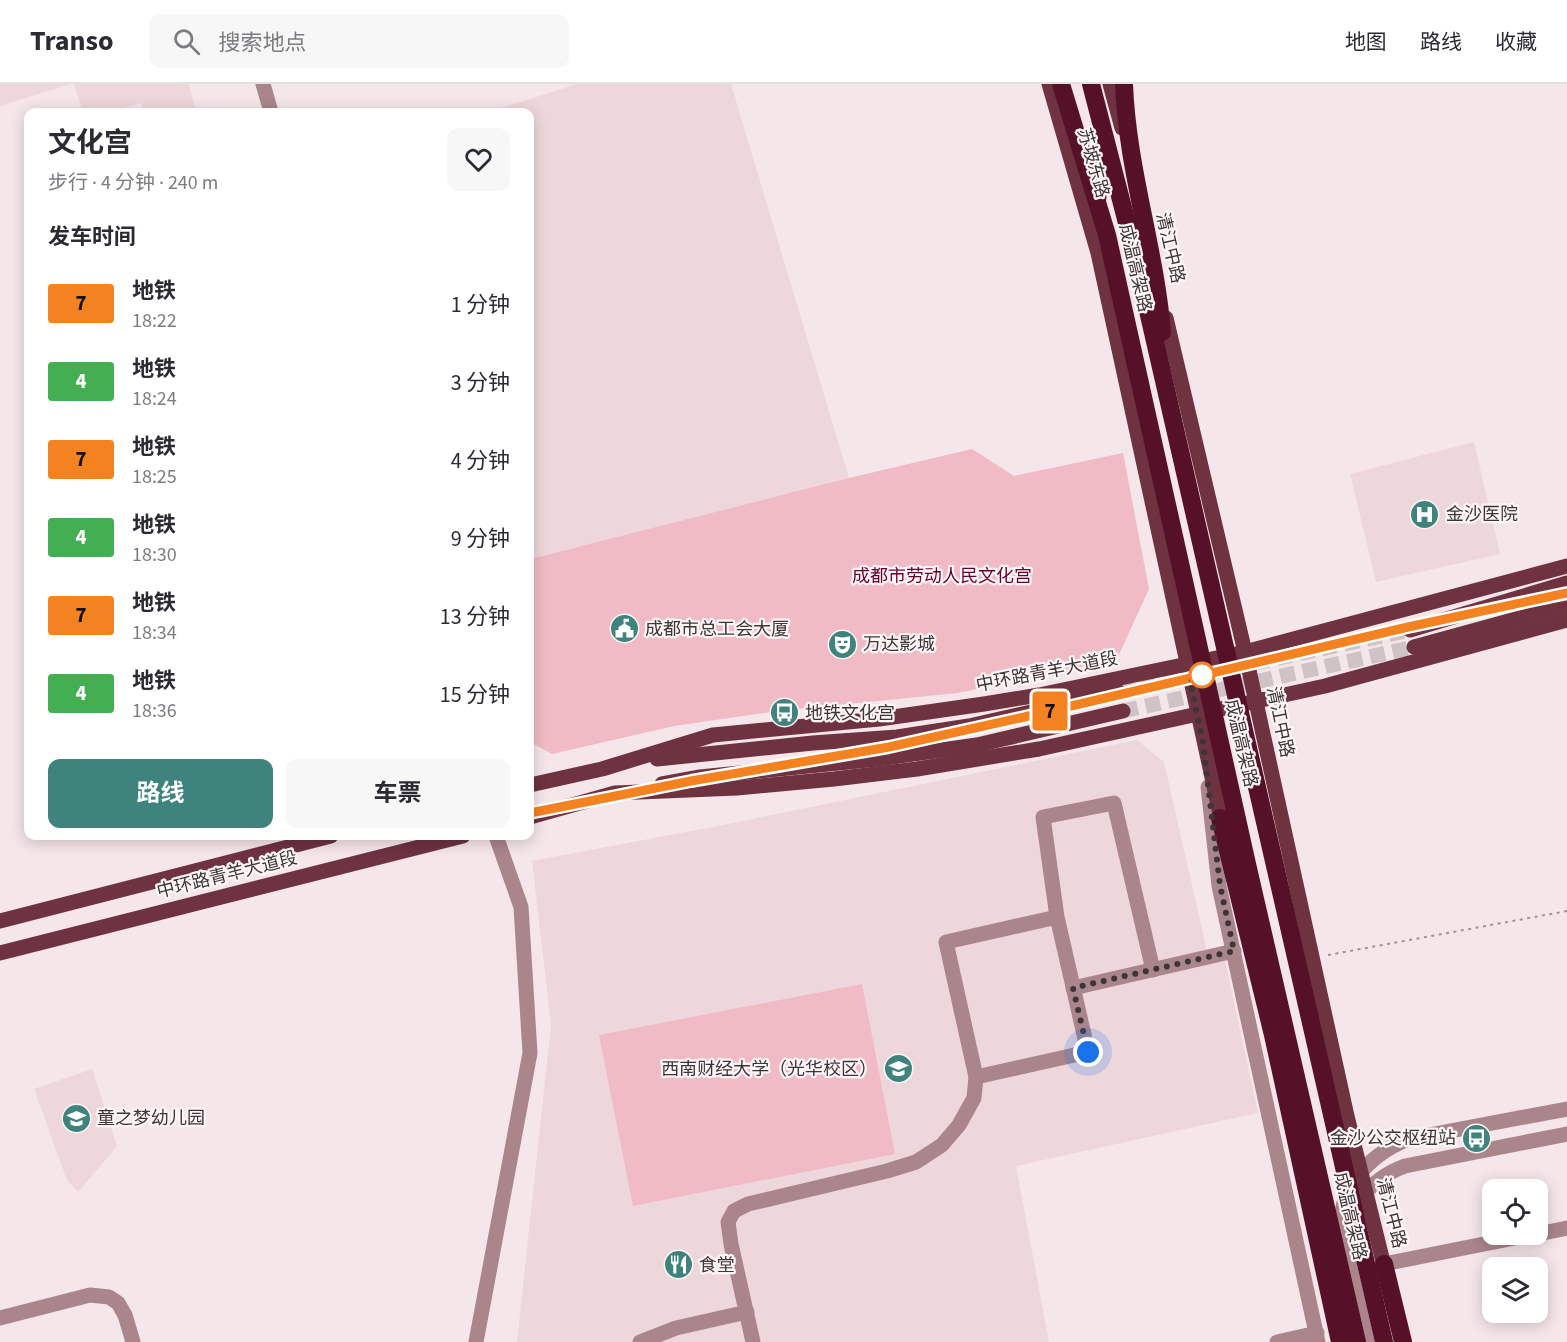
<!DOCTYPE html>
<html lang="zh">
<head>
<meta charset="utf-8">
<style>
  :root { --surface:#fff; --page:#f7f7f7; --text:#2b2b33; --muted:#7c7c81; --line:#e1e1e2; --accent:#3e847c }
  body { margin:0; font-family:"Source Sans 3","Noto Sans SC",sans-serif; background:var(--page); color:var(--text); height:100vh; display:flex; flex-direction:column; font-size:22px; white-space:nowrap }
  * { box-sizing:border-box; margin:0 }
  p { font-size:20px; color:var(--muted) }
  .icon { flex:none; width:33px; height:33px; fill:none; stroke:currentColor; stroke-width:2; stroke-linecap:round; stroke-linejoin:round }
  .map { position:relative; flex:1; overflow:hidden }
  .drawer { position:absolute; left:24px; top:24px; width:510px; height:732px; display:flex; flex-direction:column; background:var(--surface); border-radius:12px; box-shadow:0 3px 15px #0003 }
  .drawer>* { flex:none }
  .badge { padding:0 12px; border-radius:4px; font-size:21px; line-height:39px }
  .fabs { position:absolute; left:1482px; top:1095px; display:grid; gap:12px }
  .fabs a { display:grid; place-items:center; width:66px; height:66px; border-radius:12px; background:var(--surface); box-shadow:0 3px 15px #0003; font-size:30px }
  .you { position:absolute; width:30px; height:30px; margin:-15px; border:4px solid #fff; border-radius:50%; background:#1a73e8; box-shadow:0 0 0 9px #1a73e833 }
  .map>.badge { position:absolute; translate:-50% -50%; box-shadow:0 0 0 3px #fff }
  h2 { padding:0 24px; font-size:22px; line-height:54px }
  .round { display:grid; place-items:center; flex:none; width:63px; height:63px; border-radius:12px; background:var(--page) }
  .overview { display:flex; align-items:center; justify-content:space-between; height:102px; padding:0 24px }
  h1 { font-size:28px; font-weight:700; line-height:45px }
  .cta { display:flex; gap:12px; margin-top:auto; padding:12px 24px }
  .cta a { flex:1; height:69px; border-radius:12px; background:var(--accent); color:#fff; font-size:24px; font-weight:700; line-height:69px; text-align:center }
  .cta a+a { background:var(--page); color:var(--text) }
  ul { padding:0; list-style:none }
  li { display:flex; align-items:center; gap:18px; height:78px; padding:0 24px }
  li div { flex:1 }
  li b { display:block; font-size:22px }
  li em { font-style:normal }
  li .badge { min-width:66px; font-weight:700; text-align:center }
  header { display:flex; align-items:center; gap:36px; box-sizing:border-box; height:84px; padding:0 30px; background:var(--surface); border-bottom:2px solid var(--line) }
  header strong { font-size:28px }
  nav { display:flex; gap:33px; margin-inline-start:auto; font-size:21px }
  .search { width:420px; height:54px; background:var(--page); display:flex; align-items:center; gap:15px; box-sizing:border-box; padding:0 21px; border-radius:12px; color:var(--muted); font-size:22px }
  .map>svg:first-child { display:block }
  .built { fill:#eed7db }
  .green { fill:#f0bbc5 }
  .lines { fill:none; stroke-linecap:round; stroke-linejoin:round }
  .major-tunnel { stroke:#d0c3c5; stroke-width:15; stroke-dasharray:15 8; stroke-linecap:butt }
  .path { stroke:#9e9395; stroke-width:2; stroke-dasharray:3 4.5; stroke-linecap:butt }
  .minor { stroke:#aa858c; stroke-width:15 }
  .major { stroke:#6e3241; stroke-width:15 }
  .highway { stroke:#561128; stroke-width:18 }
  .line-casing { stroke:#fff; stroke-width:14 }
  .line { stroke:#f58220; stroke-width:9 }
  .walk { stroke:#3c3637; stroke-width:6; stroke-dasharray:0 10.8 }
  .stop-dot { fill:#fff; stroke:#f58220; stroke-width:3 }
  .labels { text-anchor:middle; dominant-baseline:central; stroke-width:4.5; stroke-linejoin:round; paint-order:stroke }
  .street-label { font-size:18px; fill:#3c3637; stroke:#fef5f7 }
  .poi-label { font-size:18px; fill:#3c3637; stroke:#fef5f7; text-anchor:start }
  .park-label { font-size:18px; fill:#68022d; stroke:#fef5f7 }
</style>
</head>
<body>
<header>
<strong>Transo</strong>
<div class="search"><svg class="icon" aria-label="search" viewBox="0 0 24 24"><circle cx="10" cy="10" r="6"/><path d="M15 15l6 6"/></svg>搜索地点</div>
<nav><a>地图</a><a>路线</a><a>收藏</a></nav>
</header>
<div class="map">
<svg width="1567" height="1258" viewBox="0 0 1567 1258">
  <rect width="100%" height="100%" fill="#f5e6e9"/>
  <g class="built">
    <polygon points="0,0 70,0 0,22"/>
    <polygon points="74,0 188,0 197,28 144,28 141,19 110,28 83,28"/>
    <polygon points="577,0 731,0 849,394 530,475 530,28 489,28"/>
    <polygon points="1474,358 1500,470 1376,498 1350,390"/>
    <polygon points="1137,656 1164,678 1210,880 1225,877 1258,1029 1016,1082 1049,1258 517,1258 551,941 532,777 718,742"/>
    <polygon points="92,985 117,1062 78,1108 67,1096 34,1005"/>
  </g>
  <g class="green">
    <polygon points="972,365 1014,392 1123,369 1149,505 1117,575 958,609 777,627 674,642 552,670 530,658 530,475 849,394"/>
    <polygon points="862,900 895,1070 633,1122 599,951"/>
  </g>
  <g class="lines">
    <g class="major-tunnel">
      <polyline points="1119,608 1410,546"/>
      <polyline points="1123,627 1414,563"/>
    </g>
    <polyline class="path" points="1328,871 1567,827"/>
    <g class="minor">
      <polyline points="263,0 271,28"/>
      <polyline points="1208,703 1219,802 1318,1258"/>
      <polyline points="1057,833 946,858 976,993 1088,968 1057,833 1043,733 1114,719 1153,886"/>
      <polyline points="1073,904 1234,867"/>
      <path d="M 1360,1115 C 1372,1099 1386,1089 1405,1082 L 1567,1050"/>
      <polyline points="1538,1150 1567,1144"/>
      <polyline points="1387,1189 1384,1180 1534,1150"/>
      <polyline points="0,1234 90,1211 109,1213 118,1219 125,1231 133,1258"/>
      <polyline points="476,1258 530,969 521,823 496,752"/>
      <polyline points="640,1258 676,1244 747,1228"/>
      <polyline points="753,1258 731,1160 728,1138 734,1127 748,1120 887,1087 916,1078 942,1061 959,1041 974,1014 976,993"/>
      <polyline points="1277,1258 1317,1249"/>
      <path d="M 1367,1258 C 1362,1234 1356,1210 1351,1186 C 1348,1174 1344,1162 1342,1150 C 1336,1105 1369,1071 1408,1055 L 1567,1025"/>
    </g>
    <g class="major">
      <polyline points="1049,0 1098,169 1223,744"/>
      <polyline points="1110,0 1122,44"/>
      <polyline points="1099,114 1101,51"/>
      <polyline points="1166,234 1245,568 1347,1032 1386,1190"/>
      <polyline points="1410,546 1567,499"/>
      <polyline points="1414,563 1567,521"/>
      <polyline points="657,675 813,659 897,653 969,642 1119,608"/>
      <polyline points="662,700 700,693 878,675 977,661 1123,627"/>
      <polyline points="530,701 602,685 713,651 879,635 984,620 1039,611 1245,568 1567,482"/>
      <polyline points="530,733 615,709 737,704 834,695 917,685 1039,665 1325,602 1567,536"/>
      <polyline points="0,837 331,752"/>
      <polyline points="0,869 463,752"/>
    </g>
    <g class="highway">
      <polyline points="1061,0 1107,151 1247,780 1357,1258"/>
      <polyline points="1091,0 1135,170 1384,1258"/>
      <path d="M 1124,0 C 1127,84 1155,164 1162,248"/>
      <polyline points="1220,734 1273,951 1340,1258"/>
      <polyline points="1384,1180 1403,1258"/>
    </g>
  </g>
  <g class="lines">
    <defs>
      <polyline id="line" points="530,729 691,697 889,663 1020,634 1408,543 1567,509"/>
    </defs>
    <use href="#line" class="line-casing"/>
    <use href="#line" class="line"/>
    <polyline class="walk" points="1088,968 1073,904 1234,867 1220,801 1203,659 1190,596 1202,591"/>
  </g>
  <defs>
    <symbol id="hospital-disc" viewBox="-11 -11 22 22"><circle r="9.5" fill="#3e847c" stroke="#fef5f7"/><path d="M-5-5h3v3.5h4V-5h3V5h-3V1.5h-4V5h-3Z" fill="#fff"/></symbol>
    <symbol id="civic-disc" viewBox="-11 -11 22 22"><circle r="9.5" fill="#3e847c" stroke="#fef5f7"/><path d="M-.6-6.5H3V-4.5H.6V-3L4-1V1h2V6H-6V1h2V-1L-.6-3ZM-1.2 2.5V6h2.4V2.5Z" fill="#fff"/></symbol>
    <symbol id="theatre-disc" viewBox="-11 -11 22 22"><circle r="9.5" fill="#3e847c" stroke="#fef5f7"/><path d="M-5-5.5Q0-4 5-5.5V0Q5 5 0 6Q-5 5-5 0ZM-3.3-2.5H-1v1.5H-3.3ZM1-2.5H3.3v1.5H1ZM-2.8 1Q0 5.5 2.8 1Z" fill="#fff"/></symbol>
    <symbol id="bus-disc" viewBox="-11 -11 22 22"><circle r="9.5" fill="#3e847c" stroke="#fef5f7"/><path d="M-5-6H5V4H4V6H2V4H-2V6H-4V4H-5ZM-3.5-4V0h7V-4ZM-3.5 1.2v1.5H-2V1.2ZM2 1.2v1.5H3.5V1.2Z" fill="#fff"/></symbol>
    <symbol id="university-disc" viewBox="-11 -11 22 22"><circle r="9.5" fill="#3e847c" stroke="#fef5f7"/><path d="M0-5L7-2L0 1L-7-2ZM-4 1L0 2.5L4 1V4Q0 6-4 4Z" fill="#fff"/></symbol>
    <symbol id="school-disc" viewBox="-11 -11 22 22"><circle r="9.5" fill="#3e847c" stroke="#fef5f7"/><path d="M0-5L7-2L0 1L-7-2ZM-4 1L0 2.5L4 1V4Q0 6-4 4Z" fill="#fff"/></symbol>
    <symbol id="restaurant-disc" viewBox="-11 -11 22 22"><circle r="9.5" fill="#3e847c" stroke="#fef5f7"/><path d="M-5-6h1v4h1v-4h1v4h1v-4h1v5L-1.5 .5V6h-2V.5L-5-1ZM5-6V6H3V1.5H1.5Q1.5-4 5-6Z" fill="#fff"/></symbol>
  </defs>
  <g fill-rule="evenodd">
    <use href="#hospital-disc" x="1408" y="414" width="33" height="33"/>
    <use href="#civic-disc" x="608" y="528" width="33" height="33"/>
    <use href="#theatre-disc" x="826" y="544" width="33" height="33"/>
    <use href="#bus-disc" x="768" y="612" width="33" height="33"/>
    <use href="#university-disc" x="882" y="968" width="33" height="33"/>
    <use href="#school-disc" x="60" y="1018" width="33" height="33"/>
    <use href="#bus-disc" x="1460" y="1038" width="33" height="33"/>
    <use href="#restaurant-disc" x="662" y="1164" width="33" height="33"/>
  </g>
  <circle class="stop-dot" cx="1202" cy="591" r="12"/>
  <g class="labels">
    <g class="street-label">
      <text transform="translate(1093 79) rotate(74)">苏坡东路</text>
      <text transform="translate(1170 164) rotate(77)">清江中路</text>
      <text transform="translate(1135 184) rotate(77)">成温高架路</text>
      <text transform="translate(1047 588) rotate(-11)">中环路青羊大道段</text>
      <text transform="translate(1280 638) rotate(78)">清江中路</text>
      <text transform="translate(1241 659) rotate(77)">成温高架路</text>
      <text transform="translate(227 791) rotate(-14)">中环路青羊大道段</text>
      <text transform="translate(1391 1129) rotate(76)">清江中路</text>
      <text transform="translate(1350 1132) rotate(77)">成温高架路</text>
    </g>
    <g class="poi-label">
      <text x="1446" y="430">金沙医院</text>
      <text x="645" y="545">成都市总工会大厦</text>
      <text x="863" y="560">万达影城</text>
      <text x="805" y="629">地铁文化宫</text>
      <text x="877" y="985" text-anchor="end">西南财经大学（光华校区）</text>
      <text x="97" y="1034">童之梦幼儿园</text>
      <text x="1456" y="1054" text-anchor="end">金沙公交枢纽站</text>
      <text x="699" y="1181">食堂</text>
    </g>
    <g class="park-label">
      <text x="942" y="492">成都市劳动人民文化宫</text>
    </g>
  </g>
</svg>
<div class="fabs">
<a><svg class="icon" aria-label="locate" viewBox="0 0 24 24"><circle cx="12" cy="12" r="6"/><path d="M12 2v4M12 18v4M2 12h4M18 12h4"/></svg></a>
<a><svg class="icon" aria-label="layers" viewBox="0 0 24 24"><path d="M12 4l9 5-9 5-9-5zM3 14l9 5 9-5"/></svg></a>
</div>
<div class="you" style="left:1088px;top:968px"></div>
<b class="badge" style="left:1050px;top:627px;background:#f58220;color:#111">7</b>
<section class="drawer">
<div class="overview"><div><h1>文化宫</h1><p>步行 · 4 分钟 · 240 m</p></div><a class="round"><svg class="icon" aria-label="heart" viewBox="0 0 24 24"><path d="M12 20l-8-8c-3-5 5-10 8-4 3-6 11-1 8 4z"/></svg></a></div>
<h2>发车时间</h2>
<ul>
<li><span class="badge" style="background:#f58220;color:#111">7</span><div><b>地铁</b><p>18:22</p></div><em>1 分钟</em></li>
<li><span class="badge" style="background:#44af52;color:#fff">4</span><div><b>地铁</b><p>18:24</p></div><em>3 分钟</em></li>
<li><span class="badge" style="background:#f58220;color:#111">7</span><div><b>地铁</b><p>18:25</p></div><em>4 分钟</em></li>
<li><span class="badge" style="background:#44af52;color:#fff">4</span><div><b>地铁</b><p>18:30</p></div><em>9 分钟</em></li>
<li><span class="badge" style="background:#f58220;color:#111">7</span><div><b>地铁</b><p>18:34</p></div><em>13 分钟</em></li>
<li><span class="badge" style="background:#44af52;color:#fff">4</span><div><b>地铁</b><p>18:36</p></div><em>15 分钟</em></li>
</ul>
<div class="cta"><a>路线</a><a>车票</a></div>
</section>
</div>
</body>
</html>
